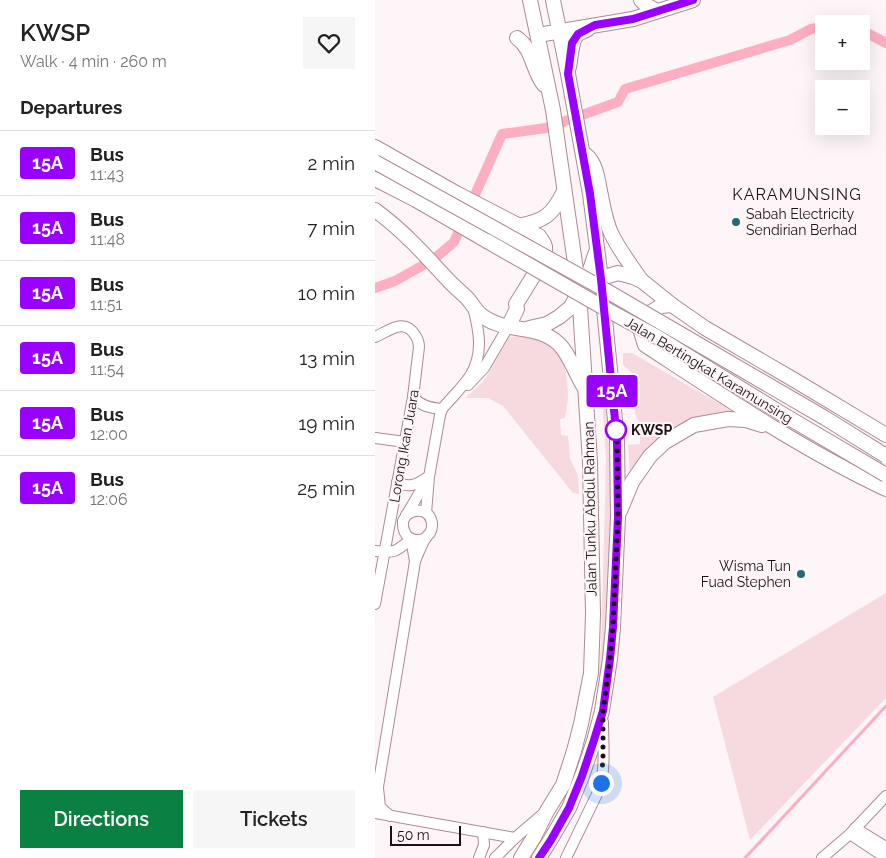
<!DOCTYPE html>
<html lang="en">
<head>
<meta charset="utf-8">
<style>
  :root { --surface:#fff; --page:#f6f6f6; --text:#222; --muted:#767676; --line:#e0e0e0; --accent:#0b8043 }
  body { margin:0; font-family:Raleway,sans-serif; background:var(--page); color:var(--text); height:100vh; display:flex; flex-direction:column; font-size:19px; white-space:nowrap }
  * { box-sizing:border-box; margin:0 }
  p { font-size:16px; color:var(--muted) }
  .icon { flex:none; width:28px; height:28px; fill:none; stroke:currentColor; stroke-width:2; stroke-linecap:round; stroke-linejoin:round }
  .map { position:relative; flex:1; overflow:hidden }
  .sheet { display:flex; flex-direction:column; background:var(--surface); width:375px }
  .sheet>* { flex:none }
  .badge { padding:0 10px; border-radius:4px; font-size:18px; line-height:32px }
  .fabs { position:absolute; left:440px; top:15px; display:grid; gap:10px }
  .fabs a { display:grid; place-items:center; width:55px; height:55px; border-radius:0px; background:var(--surface); box-shadow:0 5px 20px #0002; font-size:25px }
  .scale { position:absolute; left:15px; bottom:12px; width:71px; box-sizing:border-box; padding-left:5px; border:2px solid #1d1114; border-top:0; font-size:14px; line-height:18px; white-space:nowrap; color:#1d1114; -webkit-text-stroke:4px #fdf5f7; paint-order:stroke }
  .you { position:absolute; width:25px; height:25px; margin:-12px; border:4px solid #fff; border-radius:50%; background:#1a73e8; box-shadow:0 0 0 8px #1a73e833 }
  .map>.badge { position:absolute; translate:-50% -50%; box-shadow:0 0 0 2px #fff }
  h2 { padding:0 20px; font-size:19px; line-height:45px }
  .round { display:grid; place-items:center; flex:none; width:52px; height:52px; border-radius:0px; background:var(--page) }
  .summary { display:flex; align-items:center; justify-content:space-between; height:85px; padding:0 20px }
  h1 { font-size:24px; font-weight:600; line-height:38px }
  .action { display:flex; gap:10px; margin-top:auto; padding:10px 20px }
  .action a { flex:1; height:58px; border-radius:0px; background:var(--accent); color:#fff; font-size:20px; font-weight:600; line-height:58px; text-align:center }
  .action a+a { background:var(--page); color:var(--text) }
  ul { padding:0; list-style:none }
  li { display:flex; align-items:center; gap:15px; height:65px; padding:0 20px; border-top:1px solid var(--line) }
  li div { flex:1 }
  li b { display:block; font-size:19px }
  li em { font-style:normal }
  li .badge { min-width:55px; font-weight:700; text-align:center }
  main { display:flex; flex:1; min-height:0 }
  .map>svg:first-child { display:block }
  .green { fill:#f7d9e0 }
  .lines { fill:none; stroke-linecap:round; stroke-linejoin:round }
  .stream { stroke:#feaec3; stroke-width:3 }
  .canal { stroke:#feaec3; stroke-width:10 }
  .minor-casing { stroke:#ad8b93; stroke-width:12 }
  .major-casing { stroke:#ad8b93; stroke-width:16 }
  .minor { stroke:#fff; stroke-width:10 }
  .major { stroke:#fff; stroke-width:14 }
  .major-bridge-casing { stroke:#ad8b93; stroke-width:16; stroke-linecap:butt }
  .major-bridge { stroke:#fff; stroke-width:14 }
  .line-casing { stroke:#fff; stroke-width:11 }
  .line { stroke:#90f; stroke-width:8 }
  .walk { stroke:#1d1114; stroke-width:5; stroke-dasharray:0 9 }
  .poi-dot { fill:#226a77; stroke:#fdf5f7; stroke-width:2 }
  .stop-dot { fill:#fff; stroke:#90f; stroke-width:2.5 }
  .labels { text-anchor:middle; dominant-baseline:central; stroke-width:4; stroke-linejoin:round; paint-order:stroke }
  .poi-label { font-size:14px; fill:#1d1114; stroke:#fdf5f7; text-anchor:start }
  .street-label { font-size:14px; fill:#1d1114; stroke:#fdf5f7 }
  .stop-label { font-size:14px; font-weight:bold; fill:#1d1114; stroke:#fdf5f7; text-anchor:start }
  .quarter-label { font-size:16px; letter-spacing:1px; fill:#1d1114; stroke:#fdf5f7 }
</style>
</head>
<body>
<main>
<section class="sheet">
<div class="summary"><div><h1>KWSP</h1><p>Walk · 4 min · 260 m</p></div><a class="round"><svg class="icon" aria-label="heart" viewBox="0 0 24 24"><path d="M12 20l-8-8c-3-5 5-10 8-4 3-6 11-1 8 4z"/></svg></a></div>
<h2>Departures</h2>
<ul>
<li><span class="badge" style="background:#90f;color:#fff">15A</span><div><b>Bus</b><p>11:43</p></div><em>2 min</em></li>
<li><span class="badge" style="background:#90f;color:#fff">15A</span><div><b>Bus</b><p>11:48</p></div><em>7 min</em></li>
<li><span class="badge" style="background:#90f;color:#fff">15A</span><div><b>Bus</b><p>11:51</p></div><em>10 min</em></li>
<li><span class="badge" style="background:#90f;color:#fff">15A</span><div><b>Bus</b><p>11:54</p></div><em>13 min</em></li>
<li><span class="badge" style="background:#90f;color:#fff">15A</span><div><b>Bus</b><p>12:00</p></div><em>19 min</em></li>
<li><span class="badge" style="background:#90f;color:#fff">15A</span><div><b>Bus</b><p>12:06</p></div><em>25 min</em></li>
</ul>
<div class="action"><a>Directions</a><a>Tickets</a></div>
</section>
<div class="map">
<svg width="511" height="858" viewBox="0 0 511 858">
  <rect width="100%" height="100%" fill="#fdf5f7"/>
  <g class="green">
    <path d="M 141,336 C 153,337 164,338 175,344 C 189,352 193,380 193,395 C 193,402 191,411 190,418 L 185,419 L 186,435 L 193,436 L 195,458 L 203,476 L 204,494 L 198,493 L 128,406 L 113,398 L 90,398 L 105,385 L 112,376 L 133,339 L 135,337 Z"/>
    <polygon points="248,353 257,353 364,415 321,423 255,475 253,445 265,444 264,423 260,413 260,376 248,365"/>
    <polygon points="227,397 230,397 235,459 236,502 231,645 222,705 226,645 230,502 231,459"/>
    <polygon points="511,593 511,698 375,840 338,697"/>
  </g>
  <g class="lines">
    <polyline class="stream" points="370,858 511,706"/>
    <g class="canal">
      <polyline points="486,32 492,33 511,43"/>
      <polyline points="0,288 20,281 59,259 79,242 127,134 171,128 243,102 250,89 415,40 436,29 449,27"/>
    </g>
    <defs>
      <g id="minor">
        <path d="M 0,337 C 14,331 29,317 40,335 C 43,339 44,342 44,347 L 38,397 L 0,604"/>
        <polyline points="93,385 109,368 133,327"/>
        <path d="M 38,397 C 46,406 55,408 67,409"/>
        <polyline points="0,438 30,442"/>
        <path d="M 22,482 C 35,489 42,484 53,477"/>
        <path d="M 51,513 L 54,477 L 65,415 L 67,409 C 76,398 87,388 95,376 C 109,354 104,330 98,307"/>
        <path d="M 31,515 C 37,511 43,509 50,512 C 57,516 59,526 55,533 C 53,535 51,537 50,539 C 46,546 43,554 40,561"/>
        <path d="M 51,538 C 37,544 27,536 28,521 L 52,480"/>
        <path d="M 0,551 C 20,553 21,552 36,539"/>
        <polyline points="3,788 5,807 15,816"/>
        <polyline points="0,794 3,787 38,574 40,561 36,539"/>
        <polyline points="0,813 140,838"/>
        <polyline points="480,828 511,847"/>
        <polyline points="475,834 511,858"/>
        <polyline points="104,858 109,845 108,832"/>
        <polyline points="120,858 140,838 169,813"/>
        <path d="M 191,858 L 224,790 C 231,768 228,744 228,722"/>
        <polyline points="447,858 475,834 511,796"/>
      </g>
      <g id="major">
        <polyline points="266,0 271,5 282,11"/>
        <polyline points="163,35 258,19 318,0"/>
        <path d="M 142,38 C 158,49 157,70 169,85"/>
        <path d="M 194,67 C 196,58 196,41 202,35 C 205,32 210,31 213,29"/>
        <path d="M 0,147 L 81,193 L 164,236 C 167,241 171,245 170,250 C 170,260 147,294 141,304 L 142,309 L 133,327"/>
        <path d="M 211,155 C 221,163 223,180 225,191 C 228,205 230,220 236,233 C 244,250 256,265 266,280"/>
        <polyline points="0,179 41,200 112,241"/>
        <path d="M 0,210 C 12,219 24,229 35,240 C 50,254 63,270 77,284 C 82,289 87,293 91,297 C 97,303 100,310 106,315 C 131,335 161,322 184,344 C 195,355 200,373 209,387"/>
        <path d="M 143,226 C 169,221 178,215 189,191"/>
        <polyline points="218,283 233,276 243,273 258,277 267,281 297,305 330,328 421,381 511,435"/>
        <path d="M 297,305 L 286,306 L 276,312 L 269,320 L 266,332 L 270,345 C 348,396 426,449 511,489"/>
        <polyline points="154,328 172,324 184,317 196,307 215,270 221,252"/>
        <polyline points="212,399 227,390 233,392 238,396"/>
        <polyline points="245,511 257,482 275,456 290,442 319,425 353,419 371,420 387,425"/>
        <polyline points="146,858 159,837 172,811 188,785 199,751 206,724 216,673 218,614 215,462 204,291 178,110 155,0"/>
        <polyline points="164,858 176,839 194,808 207,776 219,741 227,711 235,659 238,627 243,517 242,440 226,279 215,194 193,74 178,0"/>
      </g>
    </defs>
    <use href="#minor" class="minor-casing"/>
    <use href="#major" class="major-casing"/>
    <use href="#minor" class="minor"/>
    <use href="#major" class="major"/>
    <defs>
      <g id="major-bridge">
        <polyline points="0,162 225,287 450,418 511,456"/>
        <polyline points="112,241 229,308 282,337 409,415 511,475"/>
      </g>
    </defs>
    <use href="#major-bridge" class="major-bridge-casing"/>
    <use href="#major-bridge" class="major-bridge"/>
  </g>
  <g class="lines">
    <defs>
      <polyline id="line" points="164,858 176,840 194,808 207,776 219,740 228,711 235,659 238,627 243,517 242,440 226,279 215,194 193,74 197,43 203,34 220,25 258,19 318,0"/>
    </defs>
    <use href="#line" class="line-casing"/>
    <use href="#line" class="line"/>
    <polyline class="walk" points="226,783 228,759 228,711 235,659 238,627 243,517 242,440 240,425 241,430"/>
  </g>
  <g class="poi-dot">
    <circle cx="361" cy="222" r="5"/>
    <circle cx="426" cy="574" r="5"/>
  </g>
  <circle class="stop-dot" cx="241" cy="430" r="10"/>
  <g class="labels">
    <g class="poi-label">
      <text x="371" y="214">Sabah Electricity<tspan x="371" dy="16">Sendirian Berhad</tspan></text>
      <text x="416" y="566" text-anchor="end">Wisma Tun<tspan x="416" dy="16">Fuad Stephen</tspan></text>
    </g>
    <g class="street-label">
      <text transform="translate(334 370) rotate(31)">Jalan Bertingkat Karamunsing</text>
      <text transform="translate(29 446) rotate(-80)">Lorong Ikan Juara</text>
      <text transform="translate(215 509) rotate(-91)">Jalan Tunku Abdul Rahman</text>
    </g>
    <g class="stop-label">
      <text x="256" y="430">KWSP</text>
    </g>
    <g class="quarter-label">
      <text x="422" y="194">KARAMUNSING</text>
    </g>
  </g>
</svg>
<div class="fabs">
<a>+</a>
<a>−</a>
</div>
<div class="scale">50 m</div>
<div class="you" style="left:226px;top:783px"></div>
<b class="badge" style="left:237px;top:391px;background:#90f;color:#fff">15A</b>
</div>
</main>
</body>
</html>
